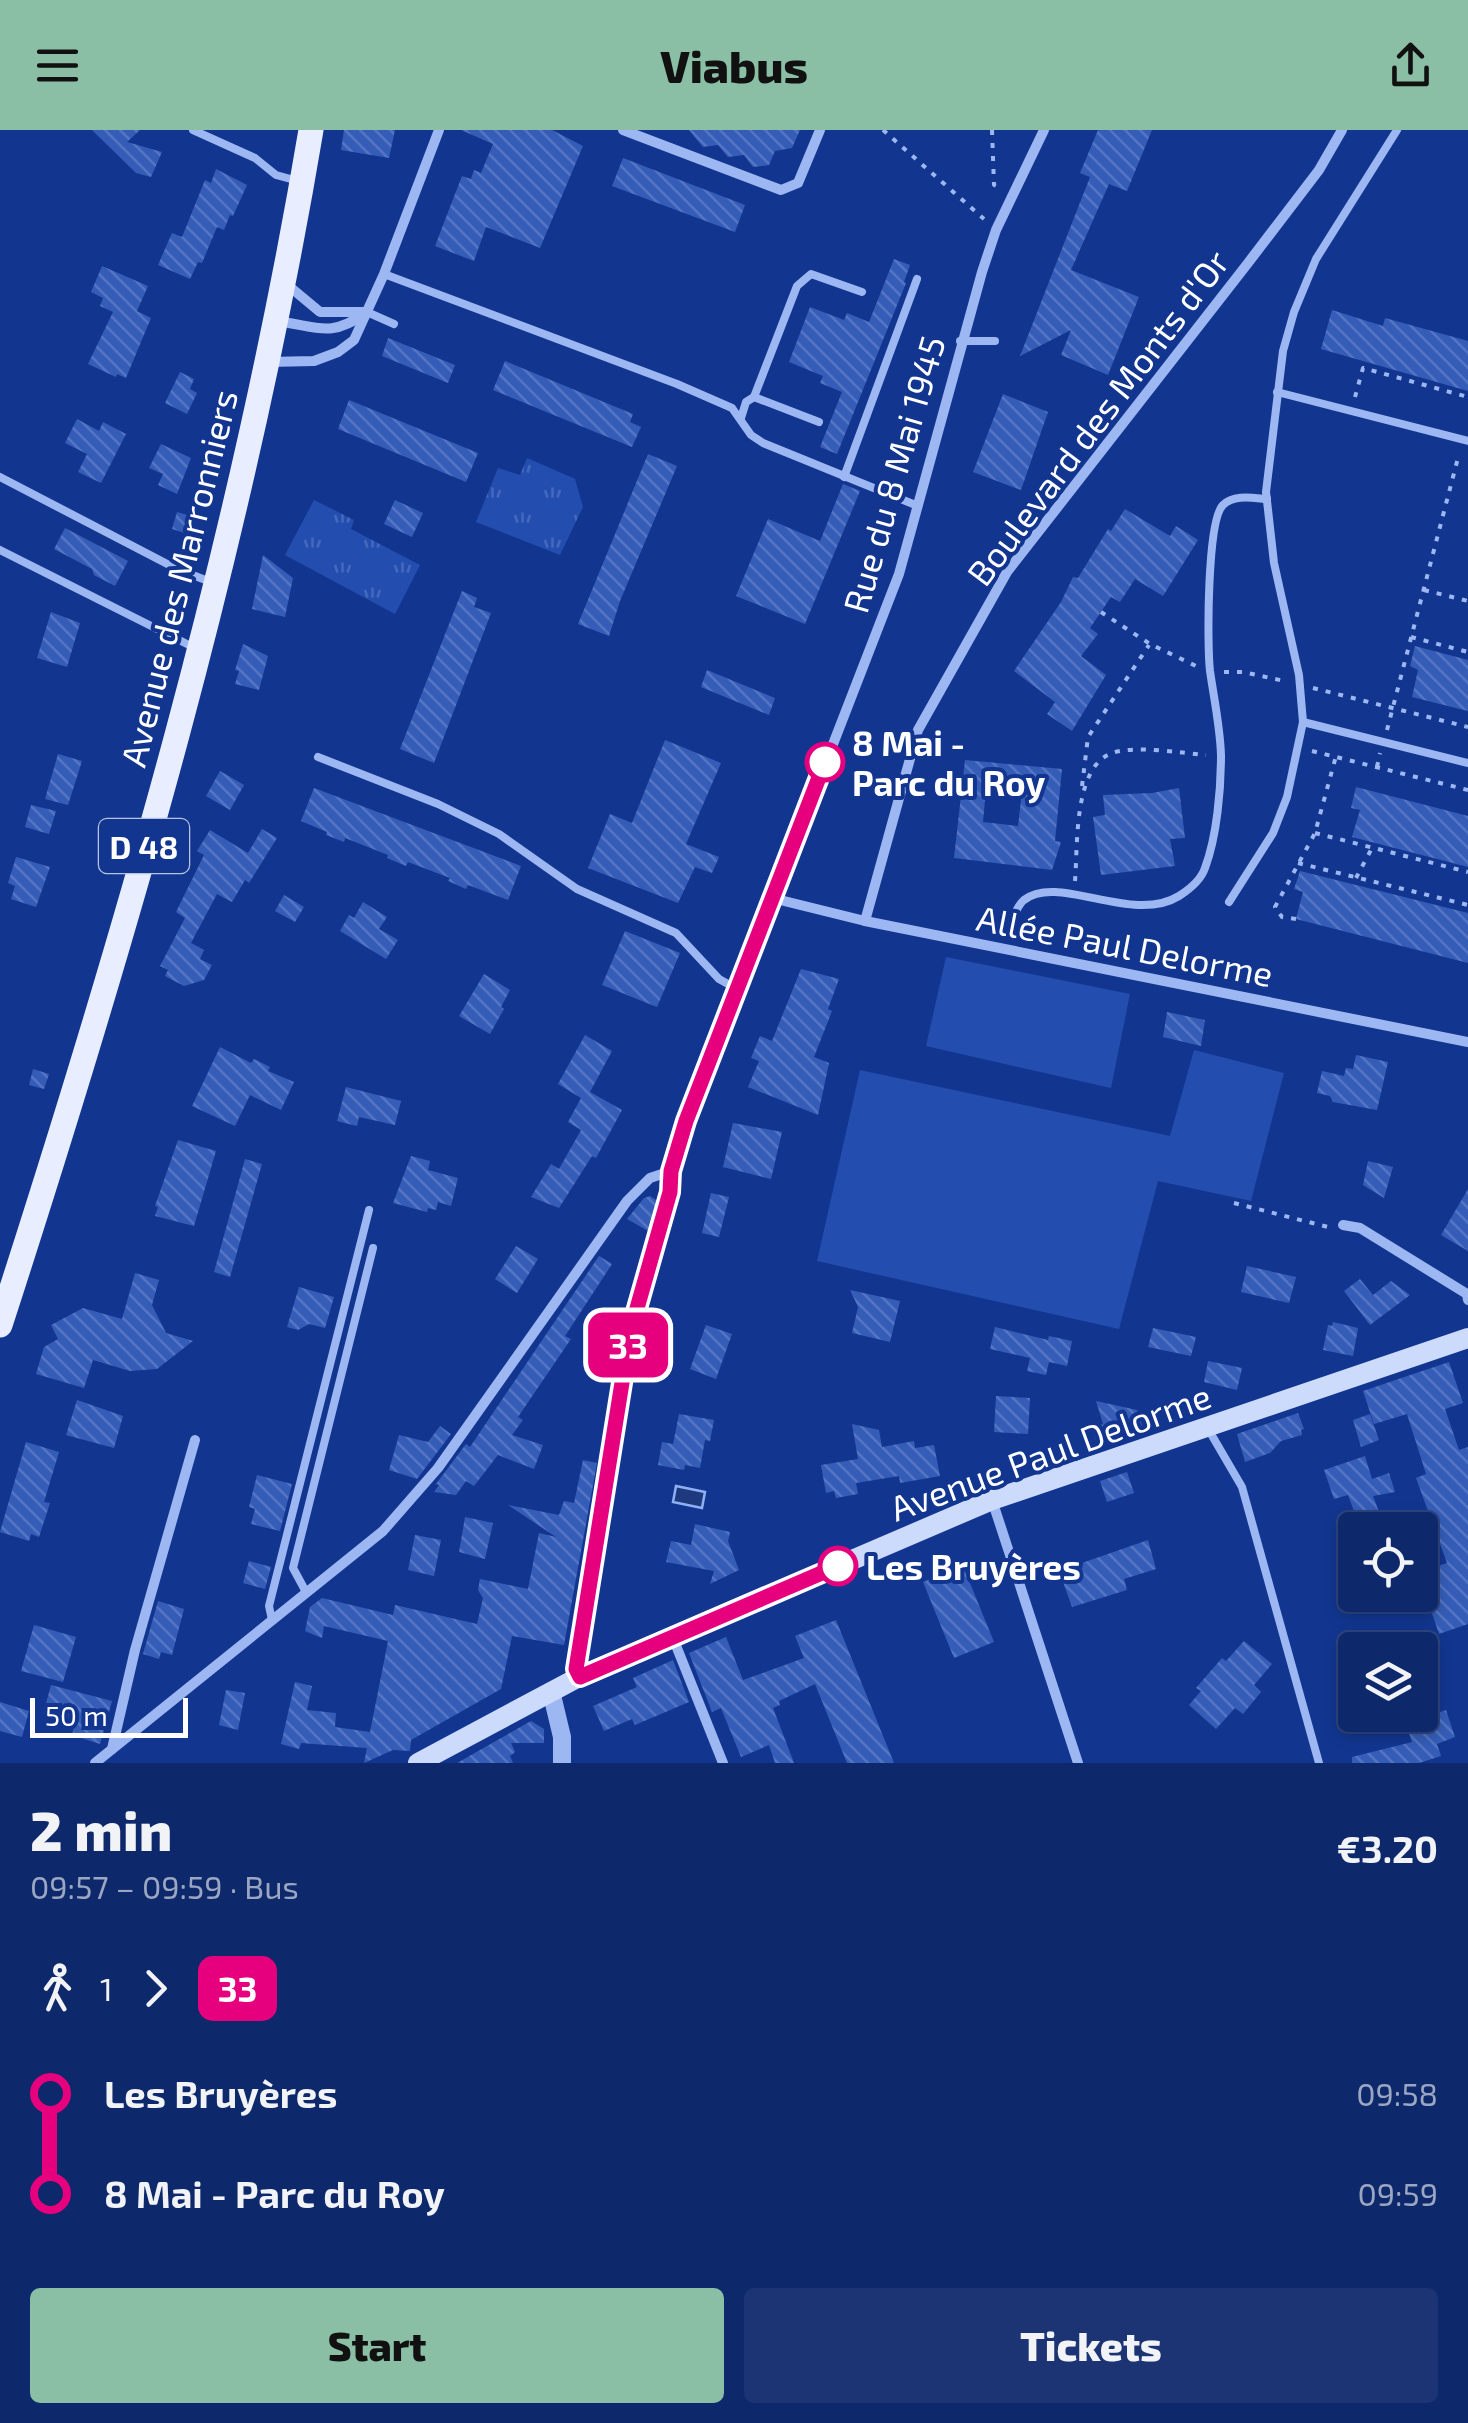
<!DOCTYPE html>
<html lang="en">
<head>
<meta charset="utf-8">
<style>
  :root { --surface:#0e286c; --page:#1c3474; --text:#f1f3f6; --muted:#9ba6c2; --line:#2e447f; --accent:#8abfa5 }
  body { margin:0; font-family:"Exo 2",sans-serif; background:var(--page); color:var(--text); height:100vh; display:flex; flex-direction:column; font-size:38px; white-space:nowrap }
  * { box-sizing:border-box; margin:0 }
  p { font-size:32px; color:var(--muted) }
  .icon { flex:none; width:55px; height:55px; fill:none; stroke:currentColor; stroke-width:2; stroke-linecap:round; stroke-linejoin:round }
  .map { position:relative; height:1633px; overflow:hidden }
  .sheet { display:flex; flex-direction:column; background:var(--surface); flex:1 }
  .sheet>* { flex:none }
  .badge { padding:0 20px; border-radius:15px; font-size:35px; line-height:65px }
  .controls { position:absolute; left:1338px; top:1382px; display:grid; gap:20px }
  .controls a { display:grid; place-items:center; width:100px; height:100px; border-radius:10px; background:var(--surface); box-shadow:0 5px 15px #0003,0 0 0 2px var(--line); font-size:50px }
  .scale { position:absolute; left:30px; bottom:25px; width:158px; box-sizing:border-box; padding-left:10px; border:5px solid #fff; border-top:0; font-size:28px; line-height:35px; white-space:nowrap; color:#fff; -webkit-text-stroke:8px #123690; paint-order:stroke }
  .map>.badge { position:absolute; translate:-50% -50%; box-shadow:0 0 0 5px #fff }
  .legs { display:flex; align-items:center; gap:15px; height:110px; padding:0 30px; font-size:32px }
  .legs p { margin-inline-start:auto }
  .headline { display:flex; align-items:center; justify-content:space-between; height:170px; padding:0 30px }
  h1 { font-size:55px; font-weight:800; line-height:75px }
  .cta { display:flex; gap:20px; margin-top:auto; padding:20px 30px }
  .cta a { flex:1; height:115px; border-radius:10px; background:var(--accent); color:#111; font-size:40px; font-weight:800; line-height:115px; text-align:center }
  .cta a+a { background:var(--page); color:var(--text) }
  ul { padding:0 30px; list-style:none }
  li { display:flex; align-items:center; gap:35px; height:100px; font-size:38px }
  li i { display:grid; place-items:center; width:15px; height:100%; margin:0 12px; background:currentColor }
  li i::after { content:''; width:25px; height:25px; margin:-12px; border:8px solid; border-radius:50%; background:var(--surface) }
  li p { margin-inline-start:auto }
  li:first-child i { background:linear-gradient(#0000 50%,currentColor 0) }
  li:last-child i { background:linear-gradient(currentColor 50%,#0000 0) }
  header { display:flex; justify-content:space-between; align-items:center; height:130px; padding:0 30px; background:var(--accent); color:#111; font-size:45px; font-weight:800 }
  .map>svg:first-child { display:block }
  .green { fill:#234eb0 }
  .park { fill:url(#park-tufts) }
  .water { fill:#1e397d; stroke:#8faff5; stroke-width:2.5 }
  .building { fill:url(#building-back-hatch); fill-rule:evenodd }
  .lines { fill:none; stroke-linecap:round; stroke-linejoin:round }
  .path { stroke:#9db7f2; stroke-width:4; stroke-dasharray:5 8; stroke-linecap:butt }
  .service { stroke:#9db7f2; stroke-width:8 }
  .minor { stroke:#9db7f2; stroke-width:10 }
  .tertiary { stroke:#9db7f2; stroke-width:18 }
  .secondary { stroke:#ccdafc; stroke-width:20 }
  .primary { stroke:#e8eeff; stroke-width:25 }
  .line-1-casing { stroke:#fff; stroke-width:22 }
  .line-1 { stroke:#e6007e; stroke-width:15 }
  .stop-1-dot { fill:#fff; stroke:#e6007e; stroke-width:5 }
  .labels { text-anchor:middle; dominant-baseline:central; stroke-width:8; stroke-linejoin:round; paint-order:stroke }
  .shield { fill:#123690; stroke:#b8c3de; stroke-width:2.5 }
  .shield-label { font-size:32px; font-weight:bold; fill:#fff }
  .street-label { font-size:35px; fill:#fff; stroke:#123690 }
  .stop-label { font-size:35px; font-weight:bold; fill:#fff; stroke:#123690; text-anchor:start }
</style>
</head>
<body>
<header><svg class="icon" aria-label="menu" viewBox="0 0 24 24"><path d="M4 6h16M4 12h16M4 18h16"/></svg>Viabus<svg class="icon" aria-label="share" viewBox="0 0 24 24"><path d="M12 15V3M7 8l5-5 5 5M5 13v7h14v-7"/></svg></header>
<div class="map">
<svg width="1468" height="1633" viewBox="0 0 1468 1633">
  <defs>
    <pattern id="park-tufts" width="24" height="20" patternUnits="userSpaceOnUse" patternTransform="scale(2.5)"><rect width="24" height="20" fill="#234eb0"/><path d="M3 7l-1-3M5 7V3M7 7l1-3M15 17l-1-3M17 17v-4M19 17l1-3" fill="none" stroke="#4469bc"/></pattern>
    <pattern id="building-back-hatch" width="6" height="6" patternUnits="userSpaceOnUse" patternTransform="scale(2.5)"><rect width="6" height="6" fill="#355db8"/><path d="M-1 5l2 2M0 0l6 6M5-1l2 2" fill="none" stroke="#5375c3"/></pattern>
  </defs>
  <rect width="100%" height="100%" fill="#123690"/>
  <g class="green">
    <polygon points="946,827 1130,864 1111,958 926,916"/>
    <polygon points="1194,920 1284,943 1251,1071 1158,1051 1119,1199 817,1131 860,940 1170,1006"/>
  </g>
  <g class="park">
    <polygon points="527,328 575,349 583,377 560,425 476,392 498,338 520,345"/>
    <polygon points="314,370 354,390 351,399 420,435 395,484 285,425"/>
  </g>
  <polygon class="water" points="676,1356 705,1362 702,1378 673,1372"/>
  <g class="building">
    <polygon points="92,0 140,0 127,12 162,22 151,47 136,43"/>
    <polygon points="344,0 395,0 389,28 341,20"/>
    <polygon points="461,0 552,0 583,16 540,118 486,97 474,131 435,116 462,46 471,49 474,40 481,43 493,14"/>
    <polygon points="689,0 800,0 792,18 775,21 769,35 753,37 744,25 728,27 718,15 703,17"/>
    <polygon points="1098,0 1152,0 1127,61 1109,54 1071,140 1139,167 1108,245 1061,225 1071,200 1020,226 1090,47 1080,43"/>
    <polygon points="623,28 745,75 735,102 612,56"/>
    <polygon points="216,39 247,55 233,86 230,85 224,100 217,97 202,133 198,132 190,149 158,135 172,103 182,107 205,50 211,53"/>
    <polygon points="894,129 910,135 904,152 906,153 837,324 820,317 842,262 820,253 823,246 789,232 810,177 844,190 847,183 869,192"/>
    <polygon points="102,136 148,156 137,181 151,188 126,248 117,244 116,247 88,234 113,182 100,176 103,168 91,162"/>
    <polygon points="1332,180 1383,196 1385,188 1468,211 1468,261 1321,219"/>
    <polygon points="388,208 455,235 448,253 382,226"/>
    <polygon points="505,231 633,284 630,292 641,297 632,317 493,260"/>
    <polygon points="180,242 194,249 190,259 197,263 187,284 165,273"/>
    <polygon points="1003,264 1048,282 1021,360 973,342"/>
    <polygon points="349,270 478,323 466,352 338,299"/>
    <polygon points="77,289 99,301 103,292 126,304 101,353 78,342 87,324 65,313"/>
    <polygon points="161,314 191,328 177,364 158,355 163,344 149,338"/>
    <polygon points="648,324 677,336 620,471 609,506 578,494"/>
    <polygon points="843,354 860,361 805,494 736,466 768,389 820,411"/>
    <polygon points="395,370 423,383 412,407 384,394"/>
    <polygon points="1125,379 1170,406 1176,396 1198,410 1163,466 1135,449 1120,472 1111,467 1090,498 1098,504 1081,526 1106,545 1072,601 1047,584 1055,572 1014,541 1061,472 1073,447 1078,448 1108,399 1111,401"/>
    <polygon points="177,382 197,388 191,405 172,399"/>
    <polygon points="65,398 128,431 115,456 94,445 92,439 54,419"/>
    <polygon points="263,425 293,448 285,487 252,479"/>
    <polygon points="462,461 477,468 474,477 491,483 434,633 400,619"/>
    <polygon points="51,482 80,493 67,537 37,528"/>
    <polygon points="243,514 268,526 259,560 235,554 239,541 235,540"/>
    <polygon points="1415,516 1468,530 1468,581 1412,567 1418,540 1410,536"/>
    <polygon points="707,540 775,568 769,585 701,557"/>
    <polygon points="665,610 721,633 686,714 719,727 712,743 695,737 678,773 588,738 610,684 632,693"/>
    <polygon points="58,624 82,631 68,675 45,669"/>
    <path d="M 965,630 L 1062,639 L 1055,711 L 1061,712 L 1052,740 L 954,728 ZM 986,658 L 1022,662 L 1018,696 L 983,692 Z"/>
    <polygon points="220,641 244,655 230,680 206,666"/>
    <polygon points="1356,657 1468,686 1468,737 1352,707 1360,680 1351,678"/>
    <polygon points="314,658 521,736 508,770 468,755 466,759 448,751 450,748 408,732 406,736 387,728 388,725 345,708 344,712 326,705 327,702 301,691"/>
    <polygon points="1179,658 1185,708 1170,709 1175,736 1101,745 1093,687 1105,685 1103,665 1152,663"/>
    <polygon points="31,675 56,681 49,704 25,697"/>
    <polygon points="262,699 277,708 249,753 245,750 232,772 217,764 191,813 204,820 200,829 212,835 204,850 184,856 165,846 168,840 160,836 185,788 176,782 204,725 197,721 210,700 248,723"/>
    <polygon points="16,727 50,737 36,777 11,769 15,756 8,753"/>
    <polygon points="1300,741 1468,783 1468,833 1296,789 1303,762 1294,759"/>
    <polygon points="284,765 304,777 295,792 275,781"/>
    <polygon points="363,772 387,787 379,799 398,810 386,829 340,801 349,785 354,788"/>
    <polygon points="625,801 680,823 657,877 602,855"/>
    <polygon points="801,839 839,849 828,879 832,881 814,927 829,933 818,985 748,957 759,931 751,928 760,906 772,911"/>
    <polygon points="484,844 510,860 501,877 504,879 490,904 459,886"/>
    <polygon points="1167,882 1205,890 1201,916 1163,907"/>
    <polygon points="585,905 612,921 590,962 622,980 596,1028 592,1026 559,1078 531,1067 551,1034 559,1039 581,1000 568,992 581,968 558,954"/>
    <polygon points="220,917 251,933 254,929 270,937 268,941 294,952 281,980 250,965 235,996 192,976"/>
    <polygon points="1356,925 1388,932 1377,980 1333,972 1330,966 1317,963 1322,941 1344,946 1346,938 1353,939"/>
    <polygon points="33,939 49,944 44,959 29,955"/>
    <polygon points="346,957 401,971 395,995 359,987 357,996 337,991"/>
    <polygon points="733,993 782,1002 771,1049 723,1037"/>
    <polygon points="178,1010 216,1021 194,1096 155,1086 158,1077 155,1076"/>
    <polygon points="411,1026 430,1031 428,1040 458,1048 451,1076 438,1072 436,1080 428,1078 427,1082 393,1073"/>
    <polygon points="245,1029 262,1034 230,1147 214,1142"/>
    <polygon points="1368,1031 1393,1037 1384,1068 1363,1055"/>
    <polygon points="1468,1059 1468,1121 1441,1105"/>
    <polygon points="711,1063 729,1067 719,1107 702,1103"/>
    <polygon points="650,1066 659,1072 650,1102 627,1089 644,1068"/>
    <polygon points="516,1116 538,1129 517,1163 495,1149"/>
    <polygon points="599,1126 612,1134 565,1206 571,1209 518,1287 523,1290 512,1305 543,1315 534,1339 498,1325 474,1356 466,1351 456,1365 434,1362 439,1355 436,1354 466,1314 470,1317"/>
    <polygon points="1247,1136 1296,1147 1289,1173 1241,1162"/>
    <polygon points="135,1143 159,1150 152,1175 166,1203 193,1211 157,1239 130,1241 93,1230 84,1258 36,1244 44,1217 58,1209 51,1195 83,1178 122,1189"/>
    <polygon points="1360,1149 1373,1165 1391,1151 1410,1165 1370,1195 1344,1161"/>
    <polygon points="299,1157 334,1167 325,1198 309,1194 298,1200 287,1197"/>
    <polygon points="850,1160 900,1171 890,1212 852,1203 858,1177"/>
    <polygon points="1333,1192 1358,1198 1353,1226 1323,1220 1328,1195 1332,1196"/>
    <polygon points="706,1195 732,1204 716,1249 690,1239"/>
    <polygon points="995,1197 1048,1210 1049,1206 1072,1211 1067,1236 1049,1232 1046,1245 1027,1241 1030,1228 990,1219"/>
    <polygon points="1153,1198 1196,1207 1191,1226 1148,1217"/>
    <polygon points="1208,1231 1242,1238 1237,1260 1204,1252"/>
    <polygon points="1449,1232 1463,1273 1445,1279 1459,1320 1468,1317 1468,1494 1439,1504 1420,1448 1420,1442 1447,1433 1416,1348 1426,1344 1407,1284 1374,1294 1363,1261"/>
    <polygon points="996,1266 1030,1268 1028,1304 994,1302"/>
    <polygon points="77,1270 123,1286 114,1318 66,1305"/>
    <polygon points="1096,1271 1137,1280 1143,1298 1097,1314 1092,1297 1103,1294"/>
    <polygon points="1298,1283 1304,1299 1301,1300 1302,1305 1281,1311 1270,1323 1245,1332 1237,1304"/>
    <polygon points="679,1284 714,1290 710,1311 705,1310 700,1338 685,1335 684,1340 658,1335 662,1312 673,1314"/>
    <polygon points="1370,1284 1379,1310 1361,1317 1353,1290"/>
    <polygon points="852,1294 879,1300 882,1317 914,1311 915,1318 934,1315 940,1346 900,1353 899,1346 856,1353 858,1364 836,1368 834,1361 826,1363 821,1335 858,1329"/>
    <polygon points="440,1296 451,1304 417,1349 389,1340 399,1305 428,1312"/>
    <polygon points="26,1312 59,1322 44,1372 50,1373 39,1407 31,1404 29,1411 0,1402"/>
    <polygon points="1365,1326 1372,1349 1389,1343 1395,1362 1373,1366 1386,1400 1361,1400 1348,1365 1334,1369 1324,1340"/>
    <polygon points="583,1330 597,1333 564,1515 512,1506 501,1559 411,1610 410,1621 393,1620 364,1633 367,1618 301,1613 299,1619 281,1614 295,1552 312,1556 307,1580 336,1583 335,1597 370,1602 388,1511 324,1496 322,1508 305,1501 310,1477 322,1468 393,1485 395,1475 477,1494 483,1468 478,1460 480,1449 528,1459 539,1403 556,1407 508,1375 559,1385 564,1371 574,1373"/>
    <polygon points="1127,1342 1134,1363 1107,1372 1100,1351"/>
    <polygon points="257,1345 292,1354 280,1401 251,1394 255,1379 249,1377"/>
    <polygon points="465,1387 493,1393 485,1429 459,1422"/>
    <polygon points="695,1394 730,1402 728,1411 739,1440 710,1454 714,1441 666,1432 671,1411 691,1415"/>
    <polygon points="415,1405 441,1410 434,1446 408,1440"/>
    <polygon points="1148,1410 1156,1439 1124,1449 1127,1460 1072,1477 1059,1441"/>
    <polygon points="249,1431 271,1437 265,1459 243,1453"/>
    <polygon points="963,1436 994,1512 954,1528 923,1452"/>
    <polygon points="158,1471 184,1479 172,1525 161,1522 159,1529 143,1524"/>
    <polygon points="836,1490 894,1633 847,1633 815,1554 779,1571 780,1575 773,1578 794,1633 775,1633 769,1615 741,1627 721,1578 712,1582 689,1523 726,1507 743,1550 804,1528 795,1506"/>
    <polygon points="34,1495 76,1507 63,1552 21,1541"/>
    <polygon points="1244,1511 1272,1534 1254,1555 1261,1562 1243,1584 1235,1578 1216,1599 1189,1575 1201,1561 1196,1558 1222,1528 1226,1531"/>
    <polygon points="673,1530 689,1572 635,1595 632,1589 604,1601 593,1576 637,1557 633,1548"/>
    <polygon points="51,1555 112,1571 100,1614 72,1605 75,1592 43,1584"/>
    <polygon points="226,1560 245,1563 238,1600 219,1595"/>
    <polygon points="0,1572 29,1581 22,1607 0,1601"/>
    <polygon points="1446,1580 1455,1607 1437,1614 1441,1626 1419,1633 1352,1633 1352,1627 1412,1612 1406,1594"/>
    <polygon points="531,1591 544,1599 544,1613 511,1613 515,1622 510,1626 513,1633 457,1633"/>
  </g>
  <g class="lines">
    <g class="path">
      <polyline points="883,0 984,89"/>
      <polyline points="992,0 994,55 999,57"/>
      <polyline points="1355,267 1363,238 1468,267"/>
      <polyline points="1424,460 1468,471"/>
      <polyline points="1101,482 1150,514 1196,536"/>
      <polyline points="1411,507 1468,522"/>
      <polyline points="1224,542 1243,542 1284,551"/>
      <polyline points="1313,558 1468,597"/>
      <polyline points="1387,600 1459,324"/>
      <polyline points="1312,621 1468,660"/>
      <polyline points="1377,637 1380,623"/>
      <polyline points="1082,656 1088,607 1149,515"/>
      <polyline points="1315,703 1468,742"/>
      <polyline points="1298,733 1468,775"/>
      <polyline points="1356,748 1372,718"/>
      <path d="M 1075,751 C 1078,716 1073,637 1112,623 C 1134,615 1182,623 1206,625"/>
      <polyline points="1296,789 1282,787 1275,777 1315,703 1336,626"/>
      <polyline points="1234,1073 1328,1097"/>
    </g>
    <g class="service">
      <polyline points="193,0 255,28 276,45 298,51"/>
      <polyline points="384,144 677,254 732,278 751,305 763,313 918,376"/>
      <polyline points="367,182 394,194"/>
      <polyline points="960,211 995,211"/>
      <polyline points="1277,262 1468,311"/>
      <polyline points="754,267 797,156 811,144 862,162"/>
      <polyline points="741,288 746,272 754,267 819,292"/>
      <polyline points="0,347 175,438 213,453"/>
      <polyline points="844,347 917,149"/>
      <polyline points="0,420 193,517"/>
      <polyline points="1303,592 1468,633"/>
      <polyline points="318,627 438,674 499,704 577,759 676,803 719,849 737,859"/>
      <polyline points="1229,772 1273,703 1287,667 1303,592 1299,545 1274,433 1266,362 1283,221 1294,182 1316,129 1397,0"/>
      <path d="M 1012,789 C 1016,782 1018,775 1024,770 C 1058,743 1132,795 1179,766 C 1190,759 1201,750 1205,738 C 1217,706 1221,659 1221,625 C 1220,596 1214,569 1210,541 C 1207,516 1207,390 1223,375 C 1234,364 1253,368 1267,369"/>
      <polyline points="1207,1297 1242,1357 1319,1633"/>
      <polyline points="306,1462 293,1438 373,1118"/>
      <polyline points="272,1490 269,1476 369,1080"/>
    </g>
    <g class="minor">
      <polyline points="623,0 781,60 798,53 820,0"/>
      <polyline points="284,152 320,182 366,182"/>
      <path d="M 276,191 C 318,196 328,209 366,183"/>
      <polyline points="268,232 314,231 338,222 354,210 384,144 439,0"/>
      <polyline points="772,768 865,791 1468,912"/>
      <polyline points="865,791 918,600 1007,442 1248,133 1319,40 1342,0"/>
      <polyline points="1343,1095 1360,1098 1467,1164 1468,1170"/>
      <polyline points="992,1370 1078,1633"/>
      <polyline points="673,1508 723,1633"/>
      <polyline points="579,1546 576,1539 578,1511 630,1203 671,1062 671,1041 685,996 899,444 982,142 996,100 1044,0"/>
      <polyline points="112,1619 135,1520 195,1310"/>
      <polyline points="95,1633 383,1401 438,1338 627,1071 650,1048 671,1041"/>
    </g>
    <polyline class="tertiary" points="551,1561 562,1607 562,1633"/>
    <polyline class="secondary" points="418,1633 579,1547 992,1370 1468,1208"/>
    <path class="primary" d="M 0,1195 C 127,803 243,406 311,0"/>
  </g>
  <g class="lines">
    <defs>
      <polyline id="line-1" points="825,632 686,991 671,1041 670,1062 630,1203 576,1539 580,1547 838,1436"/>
    </defs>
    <use href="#line-1" class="line-1-casing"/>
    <use href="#line-1" class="line-1"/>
  </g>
  <g class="stop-1-dot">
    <circle cx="825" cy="632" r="18"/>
    <circle cx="838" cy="1436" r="18"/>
  </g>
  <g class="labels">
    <rect class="shield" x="99" y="689" width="90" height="54" rx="8"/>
    <g class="shield-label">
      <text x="144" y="716">D 48</text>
    </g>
    <g class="street-label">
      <text transform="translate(1097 287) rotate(-53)">Boulevard des Monts d'Or</text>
      <text transform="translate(893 344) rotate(-74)">Rue du 8 Mai 1945</text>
      <text transform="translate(178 448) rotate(-76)">Avenue des Marronniers</text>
      <text transform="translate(1125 815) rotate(11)">Allée Paul Delorme</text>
      <text transform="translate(1050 1321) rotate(-20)">Avenue Paul Delorme</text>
    </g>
    <g class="stop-label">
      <text x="852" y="612">8 Mai -<tspan x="852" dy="40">Parc du Roy</tspan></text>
      <text x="866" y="1436">Les Bruyères</text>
    </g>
  </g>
</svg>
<div class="controls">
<a><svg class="icon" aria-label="locate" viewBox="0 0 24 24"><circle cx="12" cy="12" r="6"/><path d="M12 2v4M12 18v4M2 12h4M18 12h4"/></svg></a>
<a><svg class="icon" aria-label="layers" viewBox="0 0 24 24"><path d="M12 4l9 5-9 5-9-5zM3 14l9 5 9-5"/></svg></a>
</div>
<div class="scale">50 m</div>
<b class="badge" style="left:628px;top:1215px;background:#e6007e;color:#fff">33</b>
</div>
<section class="sheet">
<div class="headline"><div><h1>2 min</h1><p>09:57 – 09:59 · Bus</p></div><b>€3.20</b></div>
<div class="legs"><svg class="icon" aria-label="walk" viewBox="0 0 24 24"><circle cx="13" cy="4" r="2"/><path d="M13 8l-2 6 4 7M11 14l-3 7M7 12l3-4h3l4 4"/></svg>1<svg class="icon" aria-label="forward" viewBox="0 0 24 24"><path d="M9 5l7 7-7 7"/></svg><b class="badge" style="background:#e6007e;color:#fff">33</b></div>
<ul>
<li><i style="color:#e6007e"></i><b>Les Bruyères</b><p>09:58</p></li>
<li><i style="color:#e6007e"></i><b>8 Mai - Parc du Roy</b><p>09:59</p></li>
</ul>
<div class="cta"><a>Start</a><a>Tickets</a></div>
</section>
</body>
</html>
